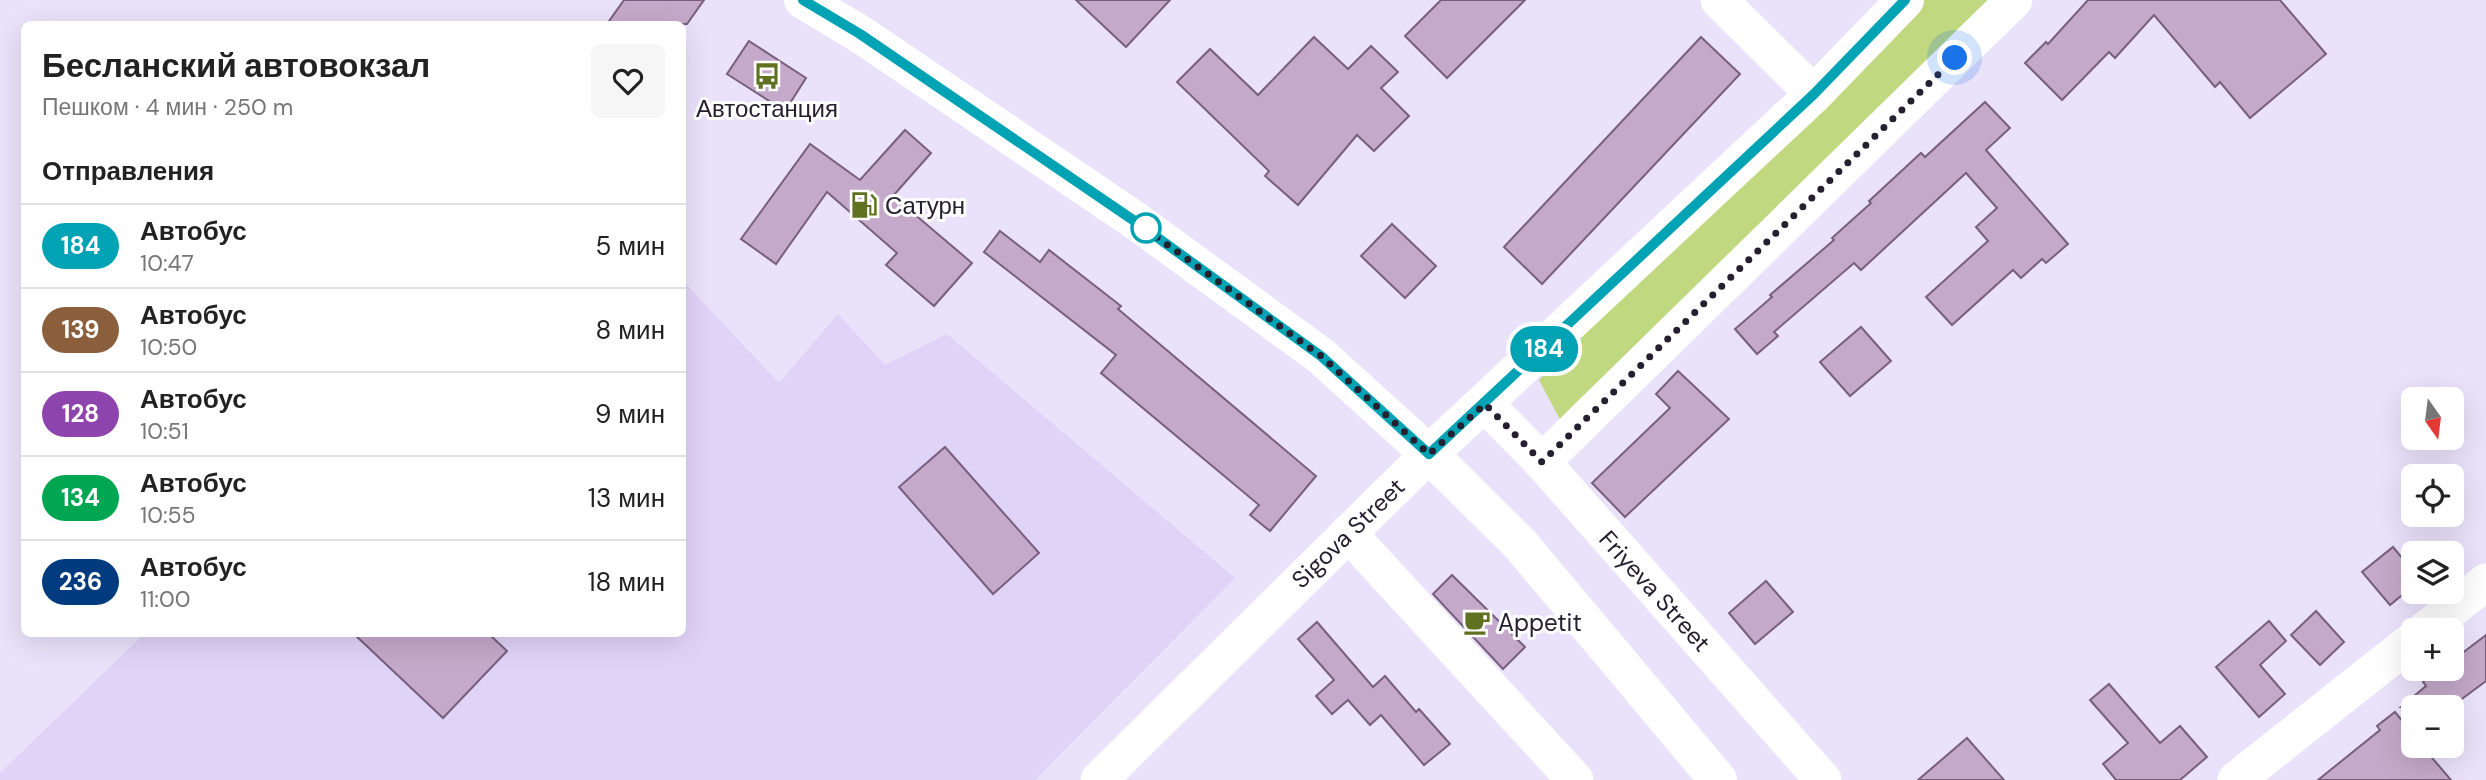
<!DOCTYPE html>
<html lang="ru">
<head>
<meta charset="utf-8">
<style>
  :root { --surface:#fff; --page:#f6f6f6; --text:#222; --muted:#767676; --line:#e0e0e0 }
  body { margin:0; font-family:"DM Sans",sans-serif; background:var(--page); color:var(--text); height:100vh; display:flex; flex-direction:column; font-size:26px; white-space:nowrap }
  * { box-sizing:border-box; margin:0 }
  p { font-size:23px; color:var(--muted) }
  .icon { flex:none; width:38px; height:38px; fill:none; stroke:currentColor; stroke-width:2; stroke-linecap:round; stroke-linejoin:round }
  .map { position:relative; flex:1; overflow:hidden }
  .drawer { position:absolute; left:21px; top:21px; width:665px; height:616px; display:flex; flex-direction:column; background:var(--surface); border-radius:10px; box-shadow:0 7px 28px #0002 }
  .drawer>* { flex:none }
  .badge { padding:0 14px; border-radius:23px; font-size:24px; line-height:46px }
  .needle { width:46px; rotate:166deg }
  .tools { position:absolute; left:2401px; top:387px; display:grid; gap:14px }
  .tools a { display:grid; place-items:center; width:63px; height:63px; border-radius:10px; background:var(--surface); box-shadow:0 7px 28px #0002; font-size:35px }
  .you { position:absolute; width:35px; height:35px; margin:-18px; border:5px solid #fff; border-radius:50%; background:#1a73e8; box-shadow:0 0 0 10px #1a73e833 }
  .map>.badge { position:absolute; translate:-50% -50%; box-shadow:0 0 0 4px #fff }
  h2 { padding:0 21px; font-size:26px; line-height:63px }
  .round { display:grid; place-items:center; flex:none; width:74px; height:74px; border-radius:10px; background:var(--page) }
  .overview { display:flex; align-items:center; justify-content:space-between; height:119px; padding:0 21px }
  h1 { font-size:33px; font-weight:800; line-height:52px }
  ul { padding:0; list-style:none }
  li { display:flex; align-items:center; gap:21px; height:84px; padding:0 21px; border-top:2px solid var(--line) }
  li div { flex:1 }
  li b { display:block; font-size:26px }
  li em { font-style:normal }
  li .badge { min-width:77px; font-weight:700; text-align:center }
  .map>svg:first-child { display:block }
  .built { fill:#e0d3f8 }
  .green { fill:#c0d87f }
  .building { fill:#c5a9ca; stroke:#785f7d; stroke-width:2 }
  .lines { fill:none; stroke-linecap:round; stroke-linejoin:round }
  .minor { stroke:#fff; stroke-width:37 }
  .major { stroke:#fff; stroke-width:38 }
  .line-casing { stroke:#fff; stroke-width:16 }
  .line { stroke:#00a3b4; stroke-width:10 }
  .walk { stroke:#25202f; stroke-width:7; stroke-dasharray:0 12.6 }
  .stop-dot { fill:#fff; stroke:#00a3b4; stroke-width:3.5 }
  .labels { text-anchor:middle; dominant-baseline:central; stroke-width:6; stroke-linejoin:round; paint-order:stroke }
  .poi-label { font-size:24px; fill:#25202f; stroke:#fff; text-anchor:start }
  .street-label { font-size:24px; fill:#25202f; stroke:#fff }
</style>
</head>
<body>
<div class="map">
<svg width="2486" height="780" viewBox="0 0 2486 780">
  <rect width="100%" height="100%" fill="#eae2fa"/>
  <polygon class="built" points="683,281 779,383 838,314 885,365 947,334 1235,578 1035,780 0,780 0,773 144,634 682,634"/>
  <polygon class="green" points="1914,0 2000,0 1565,429 1539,380"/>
  <g class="building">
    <polygon points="624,0 704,0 687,24 607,24"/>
    <polygon points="1076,0 1170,0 1126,47"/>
    <polygon points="1441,0 1525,0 1447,78 1405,36"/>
    <polygon points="2088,0 2280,0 2326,54 2250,118 2220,82 2215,87 2154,15 2115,58 2109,52 2062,100 2025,63 2046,42 2048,44"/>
    <polygon points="1314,37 1348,69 1371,46 1398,72 1381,88 1409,116 1374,151 1357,135 1298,205 1265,176 1269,171 1177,82 1210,49 1258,95"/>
    <polygon points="1701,37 1740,74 1542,284 1504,247"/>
    <polygon points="749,41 806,78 785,111 727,74"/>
    <polygon points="1985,102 2010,128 1986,150 2068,244 2046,263 2042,259 2021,278 2013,270 1952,325 1926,297 1988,241 1976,227 1997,208 1966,173 1861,270 1854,263 1774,332 1778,336 1757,354 1735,329 1772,297 1770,295 1834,240 1832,238 1871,203 1869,201 1921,153 1925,157"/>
    <polygon points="905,130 931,153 893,196 972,263 934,306 886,265 897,253 827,192 776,264 741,239 810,144 860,180"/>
    <polygon points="1392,224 1436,266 1405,298 1361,256"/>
    <polygon points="1000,231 1040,262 1049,250 1121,306 1118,309 1316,476 1270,531 1250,515 1259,505 1101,373 1116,355 984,252"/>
    <polygon points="1861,327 1891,361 1850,396 1820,362"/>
    <polygon points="1678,371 1729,419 1625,517 1592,483 1670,408 1656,394"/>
    <polygon points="945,447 1039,553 993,594 899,487"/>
    <polygon points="2393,547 2413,571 2413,586 2390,605 2362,572"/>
    <polygon points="1452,575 1525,647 1503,669 1433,594"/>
    <polygon points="1766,581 1793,612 1755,644 1729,613"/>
    <polygon points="2316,611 2344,642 2320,665 2291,635"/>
    <polygon points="2269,621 2286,641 2260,665 2285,694 2259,717 2216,667"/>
    <polygon points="1317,622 1373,687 1385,676 1416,712 1419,709 1450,744 1424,765 1381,715 1370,725 1348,700 1332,714 1316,696 1334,680 1298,639"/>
    <polygon points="354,634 489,634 507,651 443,718"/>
    <polygon points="2486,635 2486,681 2451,707 2401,707 2426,686 2423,682 2442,668 2452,668 2452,661"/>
    <polygon points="2109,684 2160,743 2180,726 2207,757 2180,780 2116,780 2103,764 2128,743 2090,700"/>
    <polygon points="2395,712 2413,734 2413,746 2422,746 2451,780 2318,780 2380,730 2377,726"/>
    <polygon points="1967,738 2004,780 1918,780"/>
  </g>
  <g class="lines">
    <g class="minor">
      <polyline points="1719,0 1814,94"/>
      <polyline points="1485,404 1542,462 1823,780"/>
      <polyline points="1542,462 2014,0"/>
      <polyline points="1348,533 1575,780"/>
      <polyline points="2425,630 2486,582"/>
      <polyline points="1099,780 1429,454"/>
      <polyline points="2236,780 2413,640"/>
    </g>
    <g class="major">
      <polyline points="803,0 860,34 1136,221 1321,356 1429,454 1520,544 1718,780"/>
      <polyline points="1429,454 1814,94 1905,0"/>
    </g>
  </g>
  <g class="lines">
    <defs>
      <polyline id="line" points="803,0 860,34 1136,222 1321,356 1429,454 1814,94 1905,0"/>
    </defs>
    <use href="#line" class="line-casing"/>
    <use href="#line" class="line"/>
    <polyline class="walk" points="1146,228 1136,222 1321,356 1429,454 1485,404 1542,462 1955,58"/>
  </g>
  <defs>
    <symbol id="bus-bare" viewBox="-9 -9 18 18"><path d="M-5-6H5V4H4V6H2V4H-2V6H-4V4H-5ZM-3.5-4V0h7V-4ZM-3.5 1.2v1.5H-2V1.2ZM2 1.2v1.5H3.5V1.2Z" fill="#607221" stroke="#fff" stroke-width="2.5" paint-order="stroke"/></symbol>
    <symbol id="fuel-bare" viewBox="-9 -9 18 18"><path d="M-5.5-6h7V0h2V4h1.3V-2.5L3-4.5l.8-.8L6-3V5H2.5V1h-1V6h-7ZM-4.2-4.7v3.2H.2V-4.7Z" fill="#607221" stroke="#fff" stroke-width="2.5" paint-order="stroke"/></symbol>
    <symbol id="cafe-bare" viewBox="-9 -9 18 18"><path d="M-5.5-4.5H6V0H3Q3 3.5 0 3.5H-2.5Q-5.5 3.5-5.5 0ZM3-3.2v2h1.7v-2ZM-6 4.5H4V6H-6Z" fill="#607221" stroke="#fff" stroke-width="2.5" paint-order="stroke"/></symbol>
  </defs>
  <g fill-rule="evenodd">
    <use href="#bus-bare" x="748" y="57" width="38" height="38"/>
    <use href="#fuel-bare" x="845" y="186" width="38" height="38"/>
    <use href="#cafe-bare" x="1458" y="603" width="38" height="38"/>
  </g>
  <circle class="stop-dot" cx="1146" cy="228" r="14"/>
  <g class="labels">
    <g class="poi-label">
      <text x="767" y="108" text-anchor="middle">Автостанция</text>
      <text x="885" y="205">Сатурн</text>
      <text x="1498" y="622">Appetit</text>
    </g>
    <g class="street-label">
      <text transform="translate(1348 533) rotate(-44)">Sigova Street</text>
      <text transform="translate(1655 591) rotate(48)">Friyeva Street</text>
    </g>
  </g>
</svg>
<div class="tools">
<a><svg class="needle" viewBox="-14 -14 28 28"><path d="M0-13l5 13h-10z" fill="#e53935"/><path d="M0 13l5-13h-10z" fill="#767676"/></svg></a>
<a><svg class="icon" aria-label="locate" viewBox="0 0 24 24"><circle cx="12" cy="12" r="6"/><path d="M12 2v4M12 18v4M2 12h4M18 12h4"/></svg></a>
<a><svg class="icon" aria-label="layers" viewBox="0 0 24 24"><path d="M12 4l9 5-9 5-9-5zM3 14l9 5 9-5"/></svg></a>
<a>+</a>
<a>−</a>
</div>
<div class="you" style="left:1955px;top:58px"></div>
<b class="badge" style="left:1544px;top:349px;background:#00a3b4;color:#fff">184</b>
<section class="drawer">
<div class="overview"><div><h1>Бесланский автовокзал</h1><p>Пешком · 4 мин · 250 m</p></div><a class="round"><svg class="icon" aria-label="heart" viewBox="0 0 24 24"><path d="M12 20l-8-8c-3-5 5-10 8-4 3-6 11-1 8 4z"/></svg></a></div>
<h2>Отправления</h2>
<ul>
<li><span class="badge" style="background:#00a3b4;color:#fff">184</span><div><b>Автобус</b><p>10:47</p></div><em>5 мин</em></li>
<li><span class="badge" style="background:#8b5e3c;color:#fff">139</span><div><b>Автобус</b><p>10:50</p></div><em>8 мин</em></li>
<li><span class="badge" style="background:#8e44ad;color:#fff">128</span><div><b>Автобус</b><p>10:51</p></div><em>9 мин</em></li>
<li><span class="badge" style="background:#00a651;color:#fff">134</span><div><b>Автобус</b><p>10:55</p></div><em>13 мин</em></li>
<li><span class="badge" style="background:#003b80;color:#fff">236</span><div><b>Автобус</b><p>11:00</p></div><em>18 мин</em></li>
</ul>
</section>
</div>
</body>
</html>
